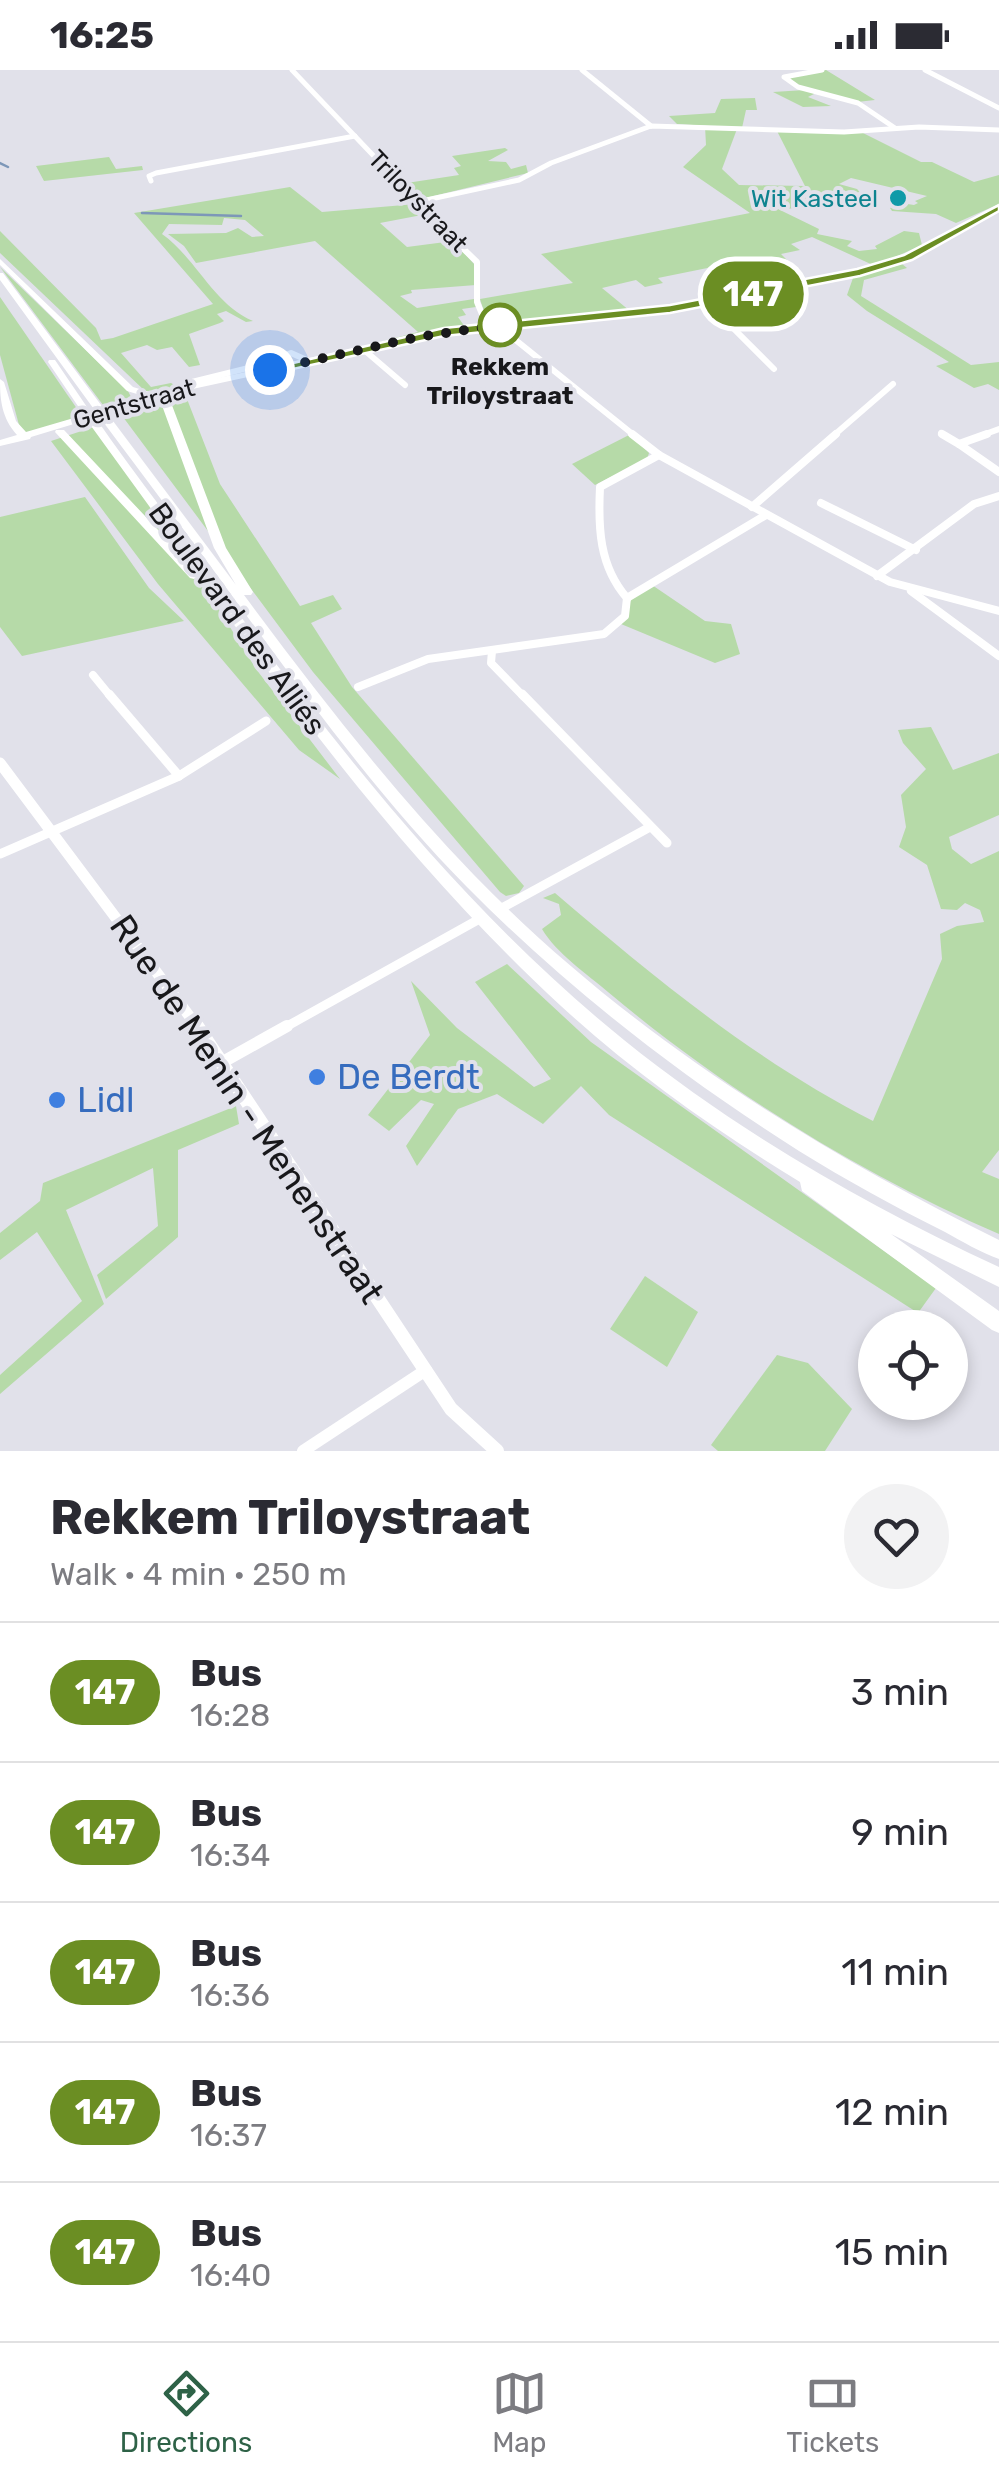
<!DOCTYPE html>
<html lang="en">
<head>
<meta charset="utf-8">
<style>
  :root { --surface:#fff; --page:#f2f2f3; --text:#2b2b33; --muted:#7c7c81; --line:#e1e1e2; --accent:#2e6247 }
  body { margin:0; font-family:Rubik,sans-serif; background:var(--page); color:var(--text); height:100vh; display:flex; flex-direction:column; font-size:38px; white-space:nowrap }
  * { box-sizing:border-box; margin:0 }
  p { font-size:32px; color:var(--muted) }
  .icon { flex:none; width:55px; height:55px; fill:none; stroke:currentColor; stroke-width:2; stroke-linecap:round; stroke-linejoin:round }
  .map { position:relative; height:1381px; overflow:hidden }
  .drawer { display:flex; flex-direction:column; background:var(--surface); flex:1 }
  .drawer>* { flex:none }
  .badge { padding:0 20px; border-radius:32px; font-size:35px; line-height:65px }
  .fabs { position:absolute; left:858px; top:1240px; display:grid; gap:20px }
  .fabs a { display:grid; place-items:center; width:110px; height:110px; border-radius:50%; background:var(--surface); box-shadow:0 5px 15px #0003; font-size:50px }
  .you { position:absolute; width:50px; height:50px; margin:-25px; border:8px solid #fff; border-radius:50%; background:#1a73e8; box-shadow:0 0 0 15px #1a73e833 }
  .map>.badge { position:absolute; translate:-50% -50%; box-shadow:0 0 0 5px #fff }
  .round { display:grid; place-items:center; flex:none; width:105px; height:105px; border-radius:52px; background:var(--page) }
  .summary { display:flex; align-items:center; justify-content:space-between; height:170px; padding:0 50px }
  h1 { font-size:48px; font-weight:700; line-height:75px }
  ul { padding:0; list-style:none }
  li { display:flex; align-items:center; gap:30px; height:140px; padding:0 50px; border-top:2px solid var(--line) }
  li div { flex:1 }
  li b { display:block; font-size:38px }
  li em { font-style:normal }
  li .badge { min-width:110px; font-weight:700; text-align:center }
  .status { display:flex; justify-content:space-between; align-items:center; height:70px; padding:0 50px; background:var(--surface); direction:ltr }
  .status svg { height:28px; fill:currentColor }
  .tab-bar { display:flex; justify-content:space-around; align-items:center; height:140px; border-top:2px solid var(--line); background:var(--surface); font-size:28px; color:var(--muted) }
  .tab-bar a { display:grid; justify-items:center; gap:5px }
  .tab-bar .on { color:var(--accent) }
  .map>svg:first-child { display:block }
  .green { fill:#b6daa8 }
  .lines { fill:none; stroke-linecap:round; stroke-linejoin:round }
  .stream { stroke:#7d97b8; stroke-width:2.5 }
  .minor-far4 { stroke:#fff; stroke-width:5 }
  .minor-far3 { stroke:#fff; stroke-width:6 }
  .minor-far2 { stroke:#fff; stroke-width:8 }
  .minor-far1 { stroke:#fff; stroke-width:9 }
  .minor { stroke:#fff; stroke-width:12 }
  .tertiary-far1 { stroke:#fff; stroke-width:11 }
  .tertiary { stroke:#fff; stroke-width:14 }
  .primary { fill:#fff; fill-rule:evenodd }
  .trunk { fill:#fff; fill-rule:evenodd }
  .line { fill:#6b8e23; stroke:#fff; stroke-width:2.5 }
  .walk { stroke:#18181b; stroke-width:10; stroke-dasharray:0 18 }
  .culture-dot { fill:#0f9aa8; stroke:#e1e1ea; stroke-width:4 }
  .stop-dot { fill:#fff; stroke:#6b8e23; stroke-width:5 }
  .shop-dot { fill:#3f7fe0; stroke:#e1e1ea; stroke-width:4 }
  .labels { text-anchor:middle; dominant-baseline:central; stroke-width:8; stroke-linejoin:round; paint-order:stroke }
  .far-culture-label { font-size:25px; fill:#0d838f; stroke:#e1e1ea; text-anchor:end }
  .far-street-label { font-size:25px; fill:#18181b; stroke:#e1e1ea }
  .far-stop-label { font-size:25px; font-weight:bold; fill:#18181b; stroke:#e1e1ea }
  .street-label { font-size:30px; fill:#18181b; stroke:#e1e1ea }
  .near-shop-label { font-size:35px; fill:#366cbe; stroke:#e1e1ea; text-anchor:start }
  .near-street-label { font-size:35px; fill:#18181b; stroke:#e1e1ea }
</style>
</head>
<body>
<div class="status"><b>16:25</b><svg viewBox="0 0 49 12"><path d="M0 12V9h3v3zM5 12V6h3v6zM10 12V3h3v9zM15 12V0h3v12zM26 1h20v11H26zM47 4h2v5h-2z"/></svg></div>
<div class="map">
<svg width="999" height="1381" viewBox="0 0 999 1381">
  <rect width="100%" height="100%" fill="#e1e1ea"/>
  <g class="green">
    <polygon points="826,0 875,30 857,32 820,21 808,27 831,36 803,37 773,22 805,20 785,7"/>
    <polygon points="755,28 757,40 746,40 742,58 677,54 669,46 715,43 721,29"/>
    <polygon points="705,56 737,59 722,99 739,115 805,116 777,61 863,63 921,92 932,92 974,112 999,105 999,134 956,153 936,144 892,141 890,138 901,133 914,135 918,133 915,131 927,126 851,108 839,114 857,119 865,128 780,140 819,159 817,164 852,171 847,176 859,181 877,179 875,176 904,161 919,163 922,175 875,196 812,167 791,174 800,180 781,184 787,190 747,199 737,192 658,208 663,213 645,217 636,210 602,218 630,241 497,253 486,248 480,229 573,213 541,184 750,143 683,97 706,75"/>
    <polygon points="505,78 508,80 488,91 506,92 511,99 526,95 528,103 417,130 400,114 459,105 454,98 461,96 452,86"/>
    <polygon points="109,87 116,99 142,96 143,100 44,111 36,96"/>
    <path d="M 290,117 L 322,142 L 416,134 L 427,144 L 380,153 L 407,177 L 453,171 L 475,195 L 476,215 L 411,220 L 412,223 L 400,226 L 417,238 L 474,229 L 476,237 L 462,239 L 466,245 L 458,247 L 465,257 L 364,276 L 418,262 L 315,171 L 196,193 L 184,176 L 168,164 L 226,163 L 238,158 L 252,167 L 264,166 L 245,150 L 224,148 L 222,155 L 169,154 L 162,164 C 196,188 214,235 253,251 L 246,252 L 226,241 L 217,244 L 224,251 L 220,253 L 189,264 L 200,295 L 189,297 L 172,277 L 157,280 L 147,275 L 121,283 L 151,317 L 171,313 L 176,316 L 161,322 L 145,321 L 0,183 L 0,161 L 96,258 L 101,270 L 113,268 L 213,234 L 134,143 Z"/>
    <polygon points="902,194 907,198 864,210 861,226 971,295 999,292 999,320 988,314 974,318 936,296 949,292 867,241 847,225 853,208"/>
    <polygon points="0,197 128,321 132,329 106,339"/>
    <polygon points="0,227 82,346 30,362 24,362 19,355 0,285"/>
    <polygon points="187,329 220,414 300,536 333,525 342,539 311,553 352,617 524,816 519,823 506,826 500,822 313,602 123,347"/>
    <polygon points="97,356 153,433 256,599 340,709 299,680 158,514 51,371"/>
    <polygon points="631,364 649,383 647,389 595,415 572,394"/>
    <polygon points="85,427 149,518 184,551 22,586 0,557 0,447"/>
    <polygon points="652,515 705,551 731,554 740,584 715,593 621,554 632,527"/>
    <path d="M 931,657 L 953,700 L 999,683 L 999,745 L 949,767 L 952,779 L 971,794 L 999,781 L 999,1080 L 982,1102 L 999,1109 L 999,1164 C 862,1105 722,1018 608,922 C 587,904 556,883 542,859 L 561,845 L 559,834 L 543,828 L 555,823 C 655,908 755,991 873,1051 L 942,889 L 940,864 L 957,856 L 984,852 L 980,840 L 965,833 L 957,840 L 941,839 L 927,795 L 899,777 L 906,757 L 901,725 L 926,699 L 903,673 L 898,660 Z"/>
    <polygon points="507,894 591,972 936,1218 918,1243 609,1045 581,1016 543,1054 497,1024 458,1039 417,1096 406,1076 434,1034 421,1030 389,1061 368,1045 430,965 411,911 457,958 534,1017 551,1009 475,912"/>
    <polygon points="236,1036 239,1054 178,1080 178,1167 106,1229 97,1205 158,1156 153,1098 66,1140 104,1234 0,1324 0,1305 82,1231 37,1162 0,1190 0,1163 40,1131 43,1113"/>
    <polygon points="645,1206 698,1242 667,1297 610,1259"/>
    <polygon points="777,1285 808,1293 852,1339 825,1381 718,1381 711,1375"/>
  </g>
  <g class="lines">
    <g class="stream">
      <polyline points="0,93 8,97"/>
      <polyline points="142,143 241,146"/>
    </g>
    <g class="minor-far4">
      <polyline points="292,0 446,162"/>
      <polyline points="582,0 651,56"/>
      <polyline points="822,0 784,7 798,17 858,33 895,58"/>
      <polyline points="925,0 999,38"/>
      <polyline points="151,111 149,106 156,103 355,66"/>
      <polyline points="417,132 519,110 551,93 651,56 844,62 919,57 999,60"/>
    </g>
    <g class="minor-far3">
      <polyline points="443,159 477,192 477,232 487,256"/>
      <polyline points="708,233 774,299"/>
      <polyline points="497,255 635,366"/>
      <polyline points="363,279 405,315"/>
      <polyline points="188,313 264,294 291,283 309,291"/>
      <polyline points="941,363 946,366"/>
      <polyline points="833,366 893,314"/>
      <polyline points="980,366 999,359"/>
    </g>
    <g class="minor-far2">
      <polyline points="632,364 659,385 890,512 999,541"/>
      <polyline points="942,364 959,374"/>
      <polyline points="987,364 959,374 999,402"/>
      <polyline points="821,433 916,480"/>
      <polyline points="752,437 836,364"/>
      <polyline points="877,506 974,434 999,426"/>
      <polyline points="911,521 999,586"/>
      <path d="M 627,528 C 599,496 598,457 600,417 L 659,385"/>
      <polyline points="627,528 766,445"/>
      <polyline points="492,581 491,593 524,627"/>
      <polyline points="93,605 111,627"/>
      <polyline points="358,617 428,589 604,564 625,546 627,528"/>
    </g>
    <g class="minor-far1">
      <polyline points="109,624 179,706"/>
      <polyline points="522,624 667,773"/>
      <polyline points="0,784 179,706 266,651"/>
      <polyline points="500,839 650,757"/>
      <polyline points="282,959 483,847"/>
    </g>
    <g class="minor">
      <polyline points="221,993 287,956"/>
      <polyline points="303,1381 426,1300"/>
    </g>
    <polyline class="tertiary-far1" points="0,693 199,959"/>
    <polyline class="tertiary" points="197,956 451,1339 497,1381"/>
    <path class="primary" d="M 999,136 L 999,141 L 911,189 L 860,204 L 670,241 L 487,258 L 419,270 L 188,320 L 107,344 L 106,347 L 95,348 L 94,351 L 87,350 L 31,367 L 30,369 L 0,376 L 0,370 L 17,365 C 2,348 0,331 0,309 L 4,312 L 16,351 L 26,362 L 84,345 L 48,292 L 49,290 L 55,290 L 91,343 L 96,342 L 0,210 L 0,203 L 3,203 L 104,339 L 147,327 L 127,321 L 0,195 L 0,189 L 133,317 L 156,324 L 186,315 L 419,264 L 487,254 L 670,237 L 859,200 L 905,185 Z"/>
    <g class="trunk">
      <path d="M 165,327 L 170,330 L 226,478 L 253,522 L 251,525 L 244,525 C 316,622 390,718 474,805 C 624,960 807,1075 999,1170 L 999,1189 C 980,1182 963,1172 945,1162 C 895,1137 846,1110 799,1081 C 679,1005 567,918 467,817 C 382,731 310,632 238,534 C 192,470 145,408 98,345 L 107,343 L 236,515 L 214,478 L 160,330 Z"/>
      <path d="M 91,346 L 95,347 C 129,397 167,444 202,494 C 327,665 458,836 624,970 C 738,1062 866,1135 999,1197 L 999,1217 L 891,1164 L 999,1241 L 999,1263 L 992,1260 L 802,1121 L 800,1112 C 716,1061 634,1003 561,936 C 423,809 308,659 199,506 L 194,509 L 190,508 L 55,362 L 56,360 L 64,360 L 194,498 L 86,349 Z"/>
    </g>
  </g>
  <polygon class="line" points="999,135 999,141 912,190 860,206 670,243 444,266 270,304 263,300 444,258 670,235 857,199 904,185"/>
  <g class="lines">
    <polyline class="walk" points="270,300 418,267 500,255"/>
  </g>
  <circle class="culture-dot" cx="898" cy="128" r="10"/>
  <circle class="stop-dot" cx="500" cy="255" r="20"/>
  <g class="shop-dot">
    <circle cx="317" cy="1007" r="10"/>
    <circle cx="57" cy="1030" r="10"/>
  </g>
  <g class="labels">
    <g class="far-culture-label">
      <text x="878" y="128">Wit Kasteel</text>
    </g>
    <g class="far-street-label">
      <text transform="translate(418 131) rotate(46)">Triloystraat</text>
      <text transform="translate(134 334) rotate(-16)">Gentstraat</text>
    </g>
    <g class="far-stop-label">
      <text x="500" y="296">Rekkem<tspan x="500" dy="29">Triloystraat</tspan></text>
    </g>
    <g class="street-label">
      <text transform="translate(237 549) rotate(54)">Boulevard des Alliés</text>
    </g>
    <g class="near-shop-label">
      <text x="337" y="1007">De Berdt</text>
      <text x="77" y="1030">Lidl</text>
    </g>
    <g class="near-street-label">
      <text transform="translate(247 1039) rotate(56)">Rue de Menin - Menenstraat</text>
    </g>
  </g>
</svg>
<div class="fabs">
<a><svg class="icon" aria-label="locate" viewBox="0 0 24 24"><circle cx="12" cy="12" r="6"/><path d="M12 2v4M12 18v4M2 12h4M18 12h4"/></svg></a>
</div>
<div class="you" style="left:270px;top:300px"></div>
<b class="badge" style="left:753px;top:224px;background:#6b8e23;color:#fff">147</b>
</div>
<section class="drawer">
<div class="summary"><div><h1>Rekkem Triloystraat</h1><p>Walk · 4 min · 250 m</p></div><a class="round"><svg class="icon" aria-label="heart" viewBox="0 0 24 24"><path d="M12 20l-8-8c-3-5 5-10 8-4 3-6 11-1 8 4z"/></svg></a></div>
<ul>
<li><span class="badge" style="background:#6b8e23;color:#fff">147</span><div><b>Bus</b><p>16:28</p></div><em>3 min</em></li>
<li><span class="badge" style="background:#6b8e23;color:#fff">147</span><div><b>Bus</b><p>16:34</p></div><em>9 min</em></li>
<li><span class="badge" style="background:#6b8e23;color:#fff">147</span><div><b>Bus</b><p>16:36</p></div><em>11 min</em></li>
<li><span class="badge" style="background:#6b8e23;color:#fff">147</span><div><b>Bus</b><p>16:37</p></div><em>12 min</em></li>
<li><span class="badge" style="background:#6b8e23;color:#fff">147</span><div><b>Bus</b><p>16:40</p></div><em>15 min</em></li>
</ul>
</section>
<nav class="tab-bar">
<a class="on"><svg class="icon" aria-label="directions" viewBox="0 0 24 24"><path d="M12 3l9 9-9 9-9-9zM9 14v-3h6M13 9l2 2-2 2"/></svg>Directions</a>
<a><svg class="icon" aria-label="map" viewBox="0 0 24 24"><path d="M3 6l6-2 6 2 6-2v14l-6 2-6-2-6 2zM9 4v14M15 6v14"/></svg>Map</a>
<a><svg class="icon" aria-label="tickets" viewBox="0 0 24 24"><path d="M3 7h18v10H3zM15 7v10"/></svg>Tickets</a>
</nav>
</body>
</html>
